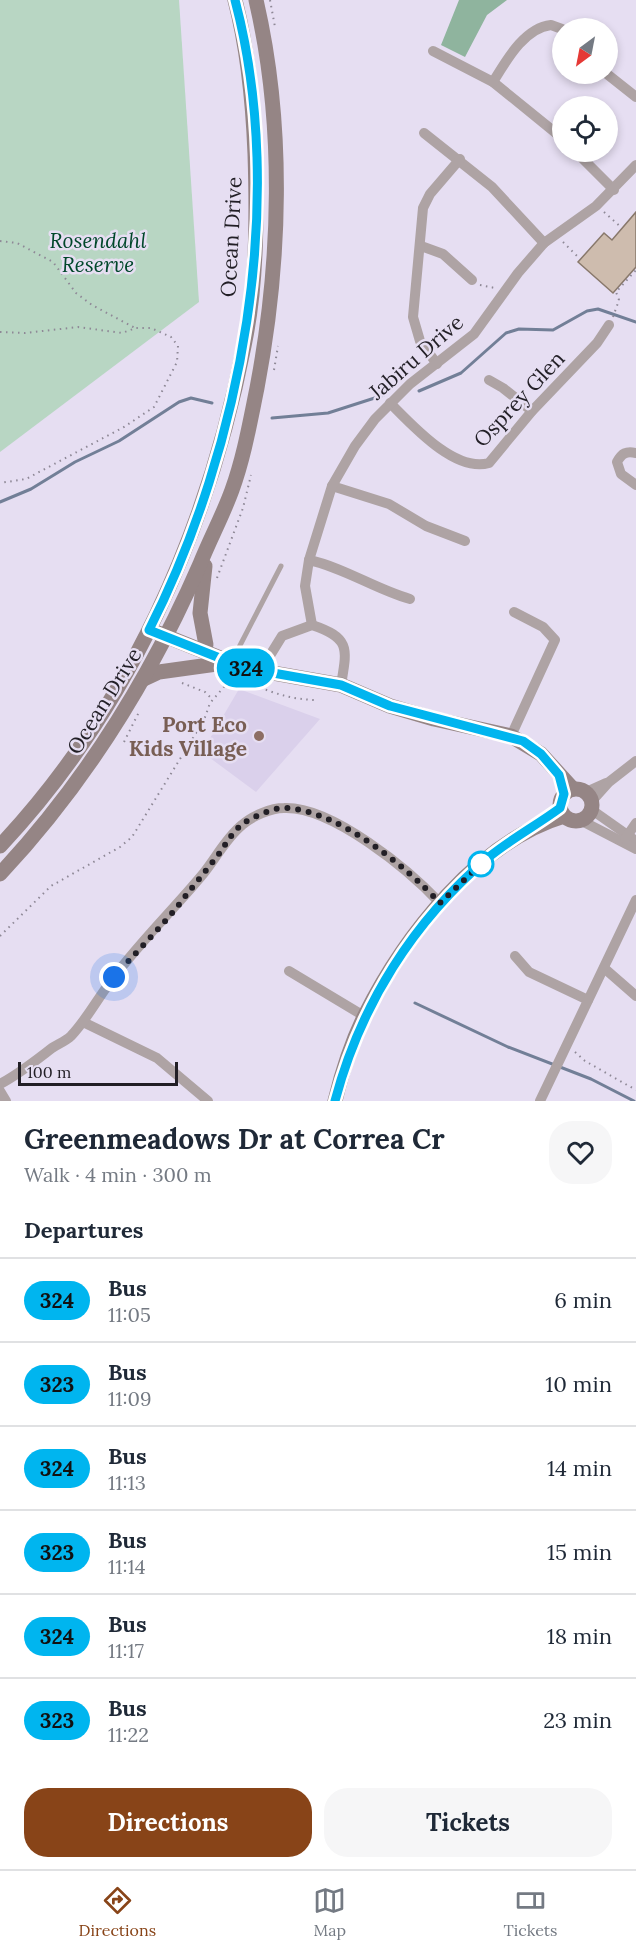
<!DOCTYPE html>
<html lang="en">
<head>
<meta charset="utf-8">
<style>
  :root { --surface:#fff; --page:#f6f6f7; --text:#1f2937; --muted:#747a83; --line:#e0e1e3; --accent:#884418 }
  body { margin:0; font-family:Lora,serif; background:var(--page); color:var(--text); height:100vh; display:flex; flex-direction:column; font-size:22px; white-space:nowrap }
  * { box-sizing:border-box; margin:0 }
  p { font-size:20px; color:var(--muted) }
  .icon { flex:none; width:33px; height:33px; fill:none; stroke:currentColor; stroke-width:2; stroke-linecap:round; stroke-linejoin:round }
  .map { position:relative; height:1101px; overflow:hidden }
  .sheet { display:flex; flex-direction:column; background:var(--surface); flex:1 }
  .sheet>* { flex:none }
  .badge { padding:0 12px; border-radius:20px; font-size:21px; line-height:39px }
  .needle { width:39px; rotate:212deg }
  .buttons { position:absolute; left:552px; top:18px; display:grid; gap:12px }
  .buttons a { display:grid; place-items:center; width:66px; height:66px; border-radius:50%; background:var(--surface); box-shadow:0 3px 9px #0003; font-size:30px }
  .scale { position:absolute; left:18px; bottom:15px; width:160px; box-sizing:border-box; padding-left:6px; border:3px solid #221f26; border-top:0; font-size:16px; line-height:21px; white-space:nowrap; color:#221f26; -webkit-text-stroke:4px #e6def2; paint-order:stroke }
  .you { position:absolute; width:30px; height:30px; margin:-15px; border:4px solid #fff; border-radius:50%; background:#1a73e8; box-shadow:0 0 0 9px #1a73e833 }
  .map>.badge { position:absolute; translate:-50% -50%; box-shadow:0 0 0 3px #fff }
  h2 { padding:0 24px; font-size:22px; line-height:54px }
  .round { display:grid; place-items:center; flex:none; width:63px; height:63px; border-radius:24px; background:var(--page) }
  .head { display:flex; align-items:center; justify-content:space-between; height:102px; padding:0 24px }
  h1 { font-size:28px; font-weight:800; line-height:45px }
  .primary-button { display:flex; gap:12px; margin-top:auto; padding:12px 24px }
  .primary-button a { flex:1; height:69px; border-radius:24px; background:var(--accent); color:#fff; font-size:24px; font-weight:800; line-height:69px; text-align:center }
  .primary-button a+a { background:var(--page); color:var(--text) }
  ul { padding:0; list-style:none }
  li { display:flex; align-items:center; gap:18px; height:84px; padding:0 24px; border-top:2px solid var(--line) }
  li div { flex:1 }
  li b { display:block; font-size:22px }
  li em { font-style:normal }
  li .badge { min-width:66px; font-weight:700; text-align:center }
  .tab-bar { display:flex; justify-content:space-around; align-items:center; height:84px; border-top:2px solid var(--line); background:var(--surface); font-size:16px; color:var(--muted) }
  .tab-bar a { display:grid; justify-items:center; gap:3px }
  .tab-bar .selected { color:var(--accent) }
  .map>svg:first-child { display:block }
  .built { fill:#dad0eb }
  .green { fill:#b8d6c3 }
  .forest { fill:#8fb49e }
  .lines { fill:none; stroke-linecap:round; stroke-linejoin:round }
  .stream { stroke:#727f97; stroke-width:3 }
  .building { fill:#cebcae; stroke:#88786b; stroke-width:1.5 }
  .path { stroke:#8e8896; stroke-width:2; stroke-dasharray:1.5 4.5; stroke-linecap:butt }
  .lane { stroke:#aea3a4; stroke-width:5 }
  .street { stroke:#aea3a4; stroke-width:10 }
  .secondary { stroke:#958585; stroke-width:15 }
  .line-casing { stroke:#fff; stroke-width:14 }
  .line { stroke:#00b5ef; stroke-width:9 }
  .walk { stroke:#221f26; stroke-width:6; stroke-dasharray:0 10.8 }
  .education-dot { fill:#8d6e63; stroke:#e6def2; stroke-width:2 }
  .stop-dot { fill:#fff; stroke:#00b5ef; stroke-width:3 }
  .labels { text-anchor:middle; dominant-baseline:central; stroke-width:5; stroke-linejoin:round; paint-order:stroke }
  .street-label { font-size:21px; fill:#221f26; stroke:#e6def2 }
  .park-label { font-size:21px; font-style:italic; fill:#00472a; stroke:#e6def2 }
  .education-label { font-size:21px; font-weight:bold; fill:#785e54; stroke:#e6def2; text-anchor:end }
</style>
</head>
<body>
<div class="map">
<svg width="636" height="1101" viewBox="0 0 636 1101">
  <rect width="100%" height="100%" fill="#e6def2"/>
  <polygon class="built" points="239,689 320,719 256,792 202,752"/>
  <polygon class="green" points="0,0 179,0 199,302 0,452"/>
  <polygon class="forest" points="459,0 507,0 487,15 465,57 441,45"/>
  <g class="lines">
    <g class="stream">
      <polyline points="419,391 461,373 506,333 519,329 553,330 587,311 598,309 636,322"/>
      <polyline points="272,418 328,413 384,395"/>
      <polyline points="0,502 31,489 75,462 119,441 179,402 191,398 212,403"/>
      <polyline points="415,1003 508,1047 591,1079 634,1101"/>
    </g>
  </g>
  <polygon class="building" points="636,212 636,267 613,293 578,262 604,233 612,240"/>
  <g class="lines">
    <g class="path">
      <polyline points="270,0 275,27"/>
      <polyline points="604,212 622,228"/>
      <polyline points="0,241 17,243 53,262 76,293 92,305 135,328"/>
      <polyline points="563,242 580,259"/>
      <polyline points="480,285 495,288"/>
      <polyline points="613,317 619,300 616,292 636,270"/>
      <polyline points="0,332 25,333 78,327 122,333 136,328 151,328 171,337 178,346 177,362 154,407 124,427 26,479 0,483"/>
      <polyline points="274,370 278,346"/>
      <polyline points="217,578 243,508 251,475"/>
      <polyline points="182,683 205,692 213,700"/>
      <path d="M 249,683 C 273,693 292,700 318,700"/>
      <polyline points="124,742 140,710"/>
      <polyline points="0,936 51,886 120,847 132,837 204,720 210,703 230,680 241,680"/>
      <polyline points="575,1052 585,1061 636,1090"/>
    </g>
    <polyline class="lane" points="234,657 281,566"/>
    <g class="street">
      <polyline points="433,51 493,82 562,138"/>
      <polyline points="607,74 636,97"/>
      <path d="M 493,82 C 506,61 524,28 551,25 L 562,29"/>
      <polyline points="424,133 492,187 544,243"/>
      <polyline points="576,152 614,190"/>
      <polyline points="421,246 443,254 472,280"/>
      <polyline points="437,364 420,341 413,317 423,208 430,194 460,159"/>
      <polyline points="489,380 503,388 532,411"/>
      <path d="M 390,403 C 412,425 455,473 489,463 L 532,411 L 597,343 L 609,325"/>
      <path d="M 636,453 C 626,451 622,453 617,462 L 621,474 L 636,485"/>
      <polyline points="332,486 389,504 426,526 465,541"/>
      <path d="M 309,560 C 345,568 375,589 410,599"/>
      <polyline points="312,625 305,586 309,560 332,486 355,446 375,419 410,384 474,334 518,273 544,243 596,206 636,165"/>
      <path d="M 261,670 L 282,636 L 312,625 C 351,638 347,649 341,685"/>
      <polyline points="511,736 555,640 543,627 514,612"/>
      <polyline points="586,792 606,783"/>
      <polyline points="592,801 609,782 636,761"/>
      <polyline points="592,810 636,841"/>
      <polyline points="582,821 636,849"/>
      <polyline points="625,839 636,823"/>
      <polyline points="515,956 529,972 588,1000"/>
      <polyline points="604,968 636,996"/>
      <polyline points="289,971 364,1016"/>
      <polyline points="83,1022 157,1058 208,1101"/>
      <path d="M 0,1084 C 19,1074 35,1061 52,1048 C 58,1044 66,1041 71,1036 C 88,1018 99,996 114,977 C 141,941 174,909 203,874 C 216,858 226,838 242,825 C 252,816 271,808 284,808 C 332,806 409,870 440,903"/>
      <polyline points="0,1091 6,1101"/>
      <polyline points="540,1101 636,900"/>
    </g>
    <g class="secondary">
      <polyline points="205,566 200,613 206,645"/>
      <polyline points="158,633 245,668 341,685 390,706 434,719 511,736 541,754 573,789"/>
      <polyline points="144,679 159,672 231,662"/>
      <circle cx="576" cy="805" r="16"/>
      <path d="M 0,846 C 129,709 208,530 244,346 C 257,285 257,217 255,154 C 253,102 248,50 235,0"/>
      <path d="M 0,874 C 86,782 150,679 200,564 C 210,539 223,515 232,490 C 244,457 250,422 257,388 C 281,262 285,125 256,0"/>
      <path d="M 335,1101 C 342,1072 352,1041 365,1015 C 404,937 477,842 564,816"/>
    </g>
  </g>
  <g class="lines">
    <defs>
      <path id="line" d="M 235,0 C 288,200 242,447 149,630 L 245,668 L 341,685 L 390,706 L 523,741 L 541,754 L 559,775 L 564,794 L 560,808 C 537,825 511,839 489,857 C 413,921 360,1006 335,1101"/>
    </defs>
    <use href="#line" class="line-casing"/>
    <use href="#line" class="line"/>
    <path class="walk" d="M 114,977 C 137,951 163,926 184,898 C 194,885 205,872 215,859 C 225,847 231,832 244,823 C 255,816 274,807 287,808 C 340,812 404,865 440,903 L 481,864"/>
  </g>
  <circle class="education-dot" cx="259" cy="736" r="6"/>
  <circle class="stop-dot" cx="481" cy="864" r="12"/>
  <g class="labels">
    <g class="street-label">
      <text transform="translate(231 237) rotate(-87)">Ocean Drive</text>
      <text transform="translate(416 357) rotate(-41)">Jabiru Drive</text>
      <text transform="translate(519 399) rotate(-47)">Osprey Glen</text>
      <text transform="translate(104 701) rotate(-58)">Ocean Drive</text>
    </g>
    <g class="park-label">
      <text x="98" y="240">Rosendahl<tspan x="98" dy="24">Reserve</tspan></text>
    </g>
    <g class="education-label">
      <text x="247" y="724">Port Eco<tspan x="247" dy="24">Kids Village</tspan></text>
    </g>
  </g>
</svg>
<div class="buttons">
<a><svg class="needle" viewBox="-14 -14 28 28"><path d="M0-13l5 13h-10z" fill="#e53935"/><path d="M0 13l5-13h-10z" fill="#747a83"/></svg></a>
<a><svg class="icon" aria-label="locate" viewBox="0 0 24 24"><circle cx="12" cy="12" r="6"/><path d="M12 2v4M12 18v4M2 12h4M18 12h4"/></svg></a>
</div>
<div class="scale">100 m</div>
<div class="you" style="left:114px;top:977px"></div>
<b class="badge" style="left:246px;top:668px;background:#00b5ef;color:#111">324</b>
</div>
<section class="sheet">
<div class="head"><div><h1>Greenmeadows Dr at Correa Cr</h1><p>Walk · 4 min · 300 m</p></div><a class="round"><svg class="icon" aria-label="heart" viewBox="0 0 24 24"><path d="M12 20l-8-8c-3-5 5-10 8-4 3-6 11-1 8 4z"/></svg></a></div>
<h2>Departures</h2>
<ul>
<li><span class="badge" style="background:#00b5ef;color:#111">324</span><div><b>Bus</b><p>11:05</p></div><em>6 min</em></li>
<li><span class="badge" style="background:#00b5ef;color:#111">323</span><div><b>Bus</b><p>11:09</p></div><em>10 min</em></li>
<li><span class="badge" style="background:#00b5ef;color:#111">324</span><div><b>Bus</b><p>11:13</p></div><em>14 min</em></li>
<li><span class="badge" style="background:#00b5ef;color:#111">323</span><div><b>Bus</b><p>11:14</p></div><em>15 min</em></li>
<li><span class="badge" style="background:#00b5ef;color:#111">324</span><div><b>Bus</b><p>11:17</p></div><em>18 min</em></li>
<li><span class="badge" style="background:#00b5ef;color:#111">323</span><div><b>Bus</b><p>11:22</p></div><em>23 min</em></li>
</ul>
<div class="primary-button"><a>Directions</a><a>Tickets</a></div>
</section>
<nav class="tab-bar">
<a class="selected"><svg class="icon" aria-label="directions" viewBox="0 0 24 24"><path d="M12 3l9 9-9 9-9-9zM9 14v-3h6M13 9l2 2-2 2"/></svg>Directions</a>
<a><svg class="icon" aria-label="map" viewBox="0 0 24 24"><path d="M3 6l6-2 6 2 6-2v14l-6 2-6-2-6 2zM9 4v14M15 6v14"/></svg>Map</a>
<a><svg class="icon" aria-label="tickets" viewBox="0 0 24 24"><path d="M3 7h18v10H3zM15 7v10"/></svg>Tickets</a>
</nav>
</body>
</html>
